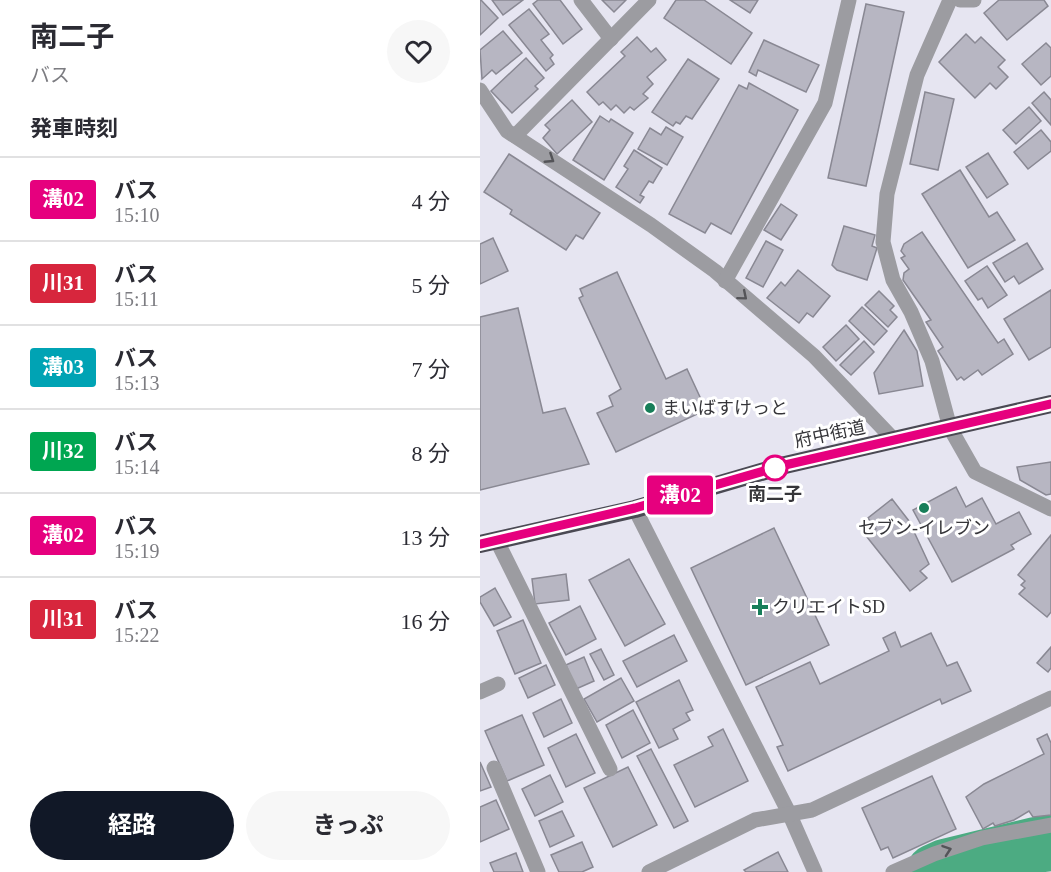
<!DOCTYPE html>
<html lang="ja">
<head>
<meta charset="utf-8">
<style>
  :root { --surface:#fff; --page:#f7f7f7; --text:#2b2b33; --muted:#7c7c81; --line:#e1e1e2; --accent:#111827 }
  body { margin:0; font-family:"Times New Roman","Noto Sans JP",serif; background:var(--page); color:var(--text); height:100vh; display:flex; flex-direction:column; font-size:22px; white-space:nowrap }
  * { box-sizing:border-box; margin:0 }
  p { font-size:20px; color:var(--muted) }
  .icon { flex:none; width:33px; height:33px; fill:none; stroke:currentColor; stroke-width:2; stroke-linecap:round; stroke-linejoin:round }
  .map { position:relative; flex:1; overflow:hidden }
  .drawer { display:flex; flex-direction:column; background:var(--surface); width:480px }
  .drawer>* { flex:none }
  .badge { padding:0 12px; border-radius:4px; font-size:21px; line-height:39px }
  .map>.badge { position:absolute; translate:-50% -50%; box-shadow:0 0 0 3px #fff }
  h2 { padding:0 30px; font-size:22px; line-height:54px }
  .round { display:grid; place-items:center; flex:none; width:63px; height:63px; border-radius:32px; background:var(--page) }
  .overview { display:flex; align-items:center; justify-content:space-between; height:102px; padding:0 30px }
  h1 { font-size:28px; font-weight:700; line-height:45px }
  .primary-button { display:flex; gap:12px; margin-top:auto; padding:12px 30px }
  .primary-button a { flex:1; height:69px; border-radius:36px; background:var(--accent); color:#fff; font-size:24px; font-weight:700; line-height:69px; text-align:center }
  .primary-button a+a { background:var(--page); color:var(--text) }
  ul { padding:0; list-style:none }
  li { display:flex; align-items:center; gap:18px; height:84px; padding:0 30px; border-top:2px solid var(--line) }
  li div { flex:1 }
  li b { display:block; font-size:22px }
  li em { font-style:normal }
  li .badge { min-width:66px; font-weight:700; text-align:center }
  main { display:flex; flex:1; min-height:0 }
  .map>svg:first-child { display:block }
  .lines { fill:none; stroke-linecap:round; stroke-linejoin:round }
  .river { stroke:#4cab82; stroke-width:56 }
  .building { fill:#b7b6c2; stroke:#898893; stroke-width:1.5 }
  .minor { stroke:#9c9ca1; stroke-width:15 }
  .highway { stroke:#4a4953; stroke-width:18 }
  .oneway { stroke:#545458 }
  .line-casing { stroke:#fff; stroke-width:14 }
  .line { stroke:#e6007e; stroke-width:9 }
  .poi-dot { fill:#177e59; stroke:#fff; stroke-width:2 }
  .stop-dot { fill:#fff; stroke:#e6007e; stroke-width:3 }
  .labels { text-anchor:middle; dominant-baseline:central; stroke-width:6; stroke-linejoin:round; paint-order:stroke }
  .poi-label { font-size:18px; fill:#353539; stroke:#fff; text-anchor:start }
  .street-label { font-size:18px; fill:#353539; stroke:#fff }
  .stop-label { font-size:18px; font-weight:bold; fill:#353539; stroke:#fff }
</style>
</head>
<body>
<main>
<section class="drawer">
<div class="overview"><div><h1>南二子</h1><p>バス</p></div><a class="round"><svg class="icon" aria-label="heart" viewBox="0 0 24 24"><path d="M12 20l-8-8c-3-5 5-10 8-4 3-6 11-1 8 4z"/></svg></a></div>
<h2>発車時刻</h2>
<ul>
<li><span class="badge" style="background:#e6007e;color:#fff">溝02</span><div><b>バス</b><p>15:10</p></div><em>4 分</em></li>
<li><span class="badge" style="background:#d7263d;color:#fff">川31</span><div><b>バス</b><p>15:11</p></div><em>5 分</em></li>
<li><span class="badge" style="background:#00a3b4;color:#fff">溝03</span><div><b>バス</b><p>15:13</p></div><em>7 分</em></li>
<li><span class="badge" style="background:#00a651;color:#fff">川32</span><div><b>バス</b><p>15:14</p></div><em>8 分</em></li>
<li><span class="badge" style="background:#e6007e;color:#fff">溝02</span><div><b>バス</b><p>15:19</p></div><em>13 分</em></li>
<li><span class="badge" style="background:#d7263d;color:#fff">川31</span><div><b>バス</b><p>15:22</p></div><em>16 分</em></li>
</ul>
<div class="primary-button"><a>経路</a><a>きっぷ</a></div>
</section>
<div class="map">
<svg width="571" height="872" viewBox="0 0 571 872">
  <rect width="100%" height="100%" fill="#e6e5f1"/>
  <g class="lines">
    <polyline class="river" points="454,872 465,867 556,845 571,843"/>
  </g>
  <g class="building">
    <polygon points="1,0 18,18 0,35 0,1"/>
    <polygon points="12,0 43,0 23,15"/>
    <polygon points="58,0 80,0 102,29 83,44 53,4"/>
    <polygon points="122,0 146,0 134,12"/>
    <polygon points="196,0 224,0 272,33 251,64 184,18"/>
    <polygon points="250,0 278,0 270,13"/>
    <polygon points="519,0 564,0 568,6 527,40 504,13"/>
    <polygon points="386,4 424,12 386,186 348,178"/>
    <polygon points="49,9 69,34 61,40 73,55 70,58 74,64 66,71 29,25"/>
    <polygon points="23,31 42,53 16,74 12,70 2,79 0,50"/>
    <polygon points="486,34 495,43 501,37 525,60 518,67 528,77 516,89 510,83 495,98 459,62"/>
    <polygon points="157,37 171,52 176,48 186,60 167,77 173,84 163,94 168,98 154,110 150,107 144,113 136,105 131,110 123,102 119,105 107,92 145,56 141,52"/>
    <polygon points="284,40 339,65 326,92 278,70 276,76 269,72"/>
    <polygon points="566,43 571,48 571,76 561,85 542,64"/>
    <polygon points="46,58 64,78 55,86 58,89 32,113 11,91"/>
    <polygon points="208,59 239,79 212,119 206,116 200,124 196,122 193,126 172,112"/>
    <polygon points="269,83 318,110 251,234 231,223 225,233 189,214 259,85 267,89"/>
    <polygon points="445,92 474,99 458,170 430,164"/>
    <polygon points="564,92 571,100 571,125 552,103"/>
    <polygon points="92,100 112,122 77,154 63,138 70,130 65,125"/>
    <polygon points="549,107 561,121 536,144 523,130"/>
    <polygon points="120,116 129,122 131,119 153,133 124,180 93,160"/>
    <polygon points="186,127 203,137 187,165 158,149 170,128 181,135"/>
    <polygon points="561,130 571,142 571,151 548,169 534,152"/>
    <polygon points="154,150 182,168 173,183 169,181 160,195 164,197 160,203 136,187 148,169 144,166"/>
    <polygon points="508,153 528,184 507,198 486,167"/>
    <polygon points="29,154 120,213 103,239 96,235 86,250 30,214 32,210 4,192"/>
    <polygon points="480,170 509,217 517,212 535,240 488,268 442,194"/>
    <polygon points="301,204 317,215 301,240 284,230"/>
    <polygon points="364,226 395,235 392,246 397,248 387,280 357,270 352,265"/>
    <polygon points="442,232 518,343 524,339 533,354 502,375 498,370 484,380 481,377 477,380 458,351 463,347 446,322 451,320 423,280 424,273 429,269 421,258 425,256 421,251 424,244"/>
    <polygon points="13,238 28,271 0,284 0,244"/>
    <polygon points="286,241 303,250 283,287 266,278"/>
    <polygon points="547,243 563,269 539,284 534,276 525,282 513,263"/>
    <polygon points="507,266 527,295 508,308 502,298 498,300 485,281"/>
    <polygon points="318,270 350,296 333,317 327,313 319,323 287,298 301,282 305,286"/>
    <polygon points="137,272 186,379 207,369 226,410 136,452 117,413 133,406 129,396 141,389 99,298 103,296 100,289"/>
    <polygon points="571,290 571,347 549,360 524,319"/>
    <polygon points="399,291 414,306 410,310 417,317 408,327 385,305"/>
    <polygon points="382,307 407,331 394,345 369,321"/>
    <polygon points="38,308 63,413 85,408 109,464 0,490 0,317"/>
    <polygon points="366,325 379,339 356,361 343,347"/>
    <polygon points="424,330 437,351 443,386 399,394 394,373"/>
    <polygon points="384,341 394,352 371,375 360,365"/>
    <polygon points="571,462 571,494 566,495 540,480 537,467"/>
    <polygon points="476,487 486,507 502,498 516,524 539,512 551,534 531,545 534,549 472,582 433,510"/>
    <polygon points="412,499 429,521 449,564 440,571 447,578 430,591 387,537 396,529 388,518"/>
    <polygon points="294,528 349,645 266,685 211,568"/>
    <polygon points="571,535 571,612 567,617 539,594 545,588 541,585 545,581 538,575"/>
    <polygon points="149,559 185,624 145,646 109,580"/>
    <polygon points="86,574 89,600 55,604 52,579"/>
    <polygon points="15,588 31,617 14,626 0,602 0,597"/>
    <polygon points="100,606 116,639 86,655 69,623"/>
    <polygon points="43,620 61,663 35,674 17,631"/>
    <polygon points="415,632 421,647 451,633 467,666 477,662 491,691 462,704 460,699 308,771 297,747 303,745 276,687 330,662 340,684 409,651 403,638"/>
    <polygon points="194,635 207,661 157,687 143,661"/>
    <polygon points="571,647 571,668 568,672 557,663"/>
    <polygon points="121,649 134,675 124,680 110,654"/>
    <polygon points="104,657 114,681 96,689 86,665"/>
    <polygon points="66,665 75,685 48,698 39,678"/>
    <polygon points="141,678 154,701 117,722 104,699"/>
    <polygon points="199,680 213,710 206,713 210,720 193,729 198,739 179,748 156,702"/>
    <polygon points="81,699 92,723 64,737 53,713"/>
    <polygon points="153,710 170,743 142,758 126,725"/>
    <polygon points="42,715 64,765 27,781 5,731"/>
    <polygon points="243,729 268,781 215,807 194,765 233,746 228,737"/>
    <polygon points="96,734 115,773 86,787 68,748"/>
    <polygon points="567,734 571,743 571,815 553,817 549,811 534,820 515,826 513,823 503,829 486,797 504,784 564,754 557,739"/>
    <polygon points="171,749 208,821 194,828 157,756"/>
    <polygon points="0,762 11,787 0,791"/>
    <polygon points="148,767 177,825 133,847 104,788"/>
    <polygon points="70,775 83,802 55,816 42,789"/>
    <polygon points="452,776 476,829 413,858 408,847 401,850 382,808"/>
    <polygon points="16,800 29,829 0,842 0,807"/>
    <polygon points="82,811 94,836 70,847 59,821"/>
    <polygon points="102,842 113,867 102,872 79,872 71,855"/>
    <polygon points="298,852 308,872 266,872 264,870"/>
    <polygon points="36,853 43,872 14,872 10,863"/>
  </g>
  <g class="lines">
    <g class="minor">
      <polyline points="101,0 131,39"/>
      <polyline points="470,0 437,75 407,194 403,242 413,280 431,312 452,361 470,428 495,472 571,509"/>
      <polyline points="480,0 494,0"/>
      <polyline points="0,90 27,131 171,225 235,271 334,356 415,441"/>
      <polyline points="35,136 169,0"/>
      <polyline points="245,281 345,103 369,0"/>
      <polyline points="155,509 309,813 335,872"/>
      <polyline points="17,541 130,769"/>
      <polyline points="0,692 18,684"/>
      <polyline points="14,768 58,872"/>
      <polyline points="169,872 275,820 332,810 571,698"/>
      <polyline points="413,872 454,854 502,838 571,825"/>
    </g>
    <polyline class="highway" points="0,544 155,509 305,465 571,404"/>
  </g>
  <defs><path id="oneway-chevron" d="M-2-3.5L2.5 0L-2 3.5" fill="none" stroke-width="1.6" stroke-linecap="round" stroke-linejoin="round" transform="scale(1.5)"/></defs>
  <g class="oneway">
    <use href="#oneway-chevron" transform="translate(70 159) rotate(33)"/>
    <use href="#oneway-chevron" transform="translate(263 296) rotate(40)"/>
    <use href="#oneway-chevron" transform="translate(467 850) rotate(-19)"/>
  </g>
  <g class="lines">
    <defs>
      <polyline id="line" points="0,544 155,508 305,465 571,404"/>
    </defs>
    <use href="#line" class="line-casing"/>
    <use href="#line" class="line"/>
  </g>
  <g class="poi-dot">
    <circle cx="170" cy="408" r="6"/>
    <circle cx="444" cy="508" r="6"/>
    <path d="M277 598h6v6h6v6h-6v6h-6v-6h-6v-6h6z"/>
  </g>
  <circle class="stop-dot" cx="295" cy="468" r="12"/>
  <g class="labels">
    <g class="poi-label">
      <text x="182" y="408">まいばすけっと</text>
      <text x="444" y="528" text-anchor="middle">セブン-イレブン</text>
      <text x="292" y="607">クリエイトSD</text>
    </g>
    <g class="street-label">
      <text transform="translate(350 434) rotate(-12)">府中街道</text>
    </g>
    <g class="stop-label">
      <text x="295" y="494">南二子</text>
    </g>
  </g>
</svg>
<b class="badge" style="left:200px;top:495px;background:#e6007e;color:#fff">溝02</b>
</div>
</main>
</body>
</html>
